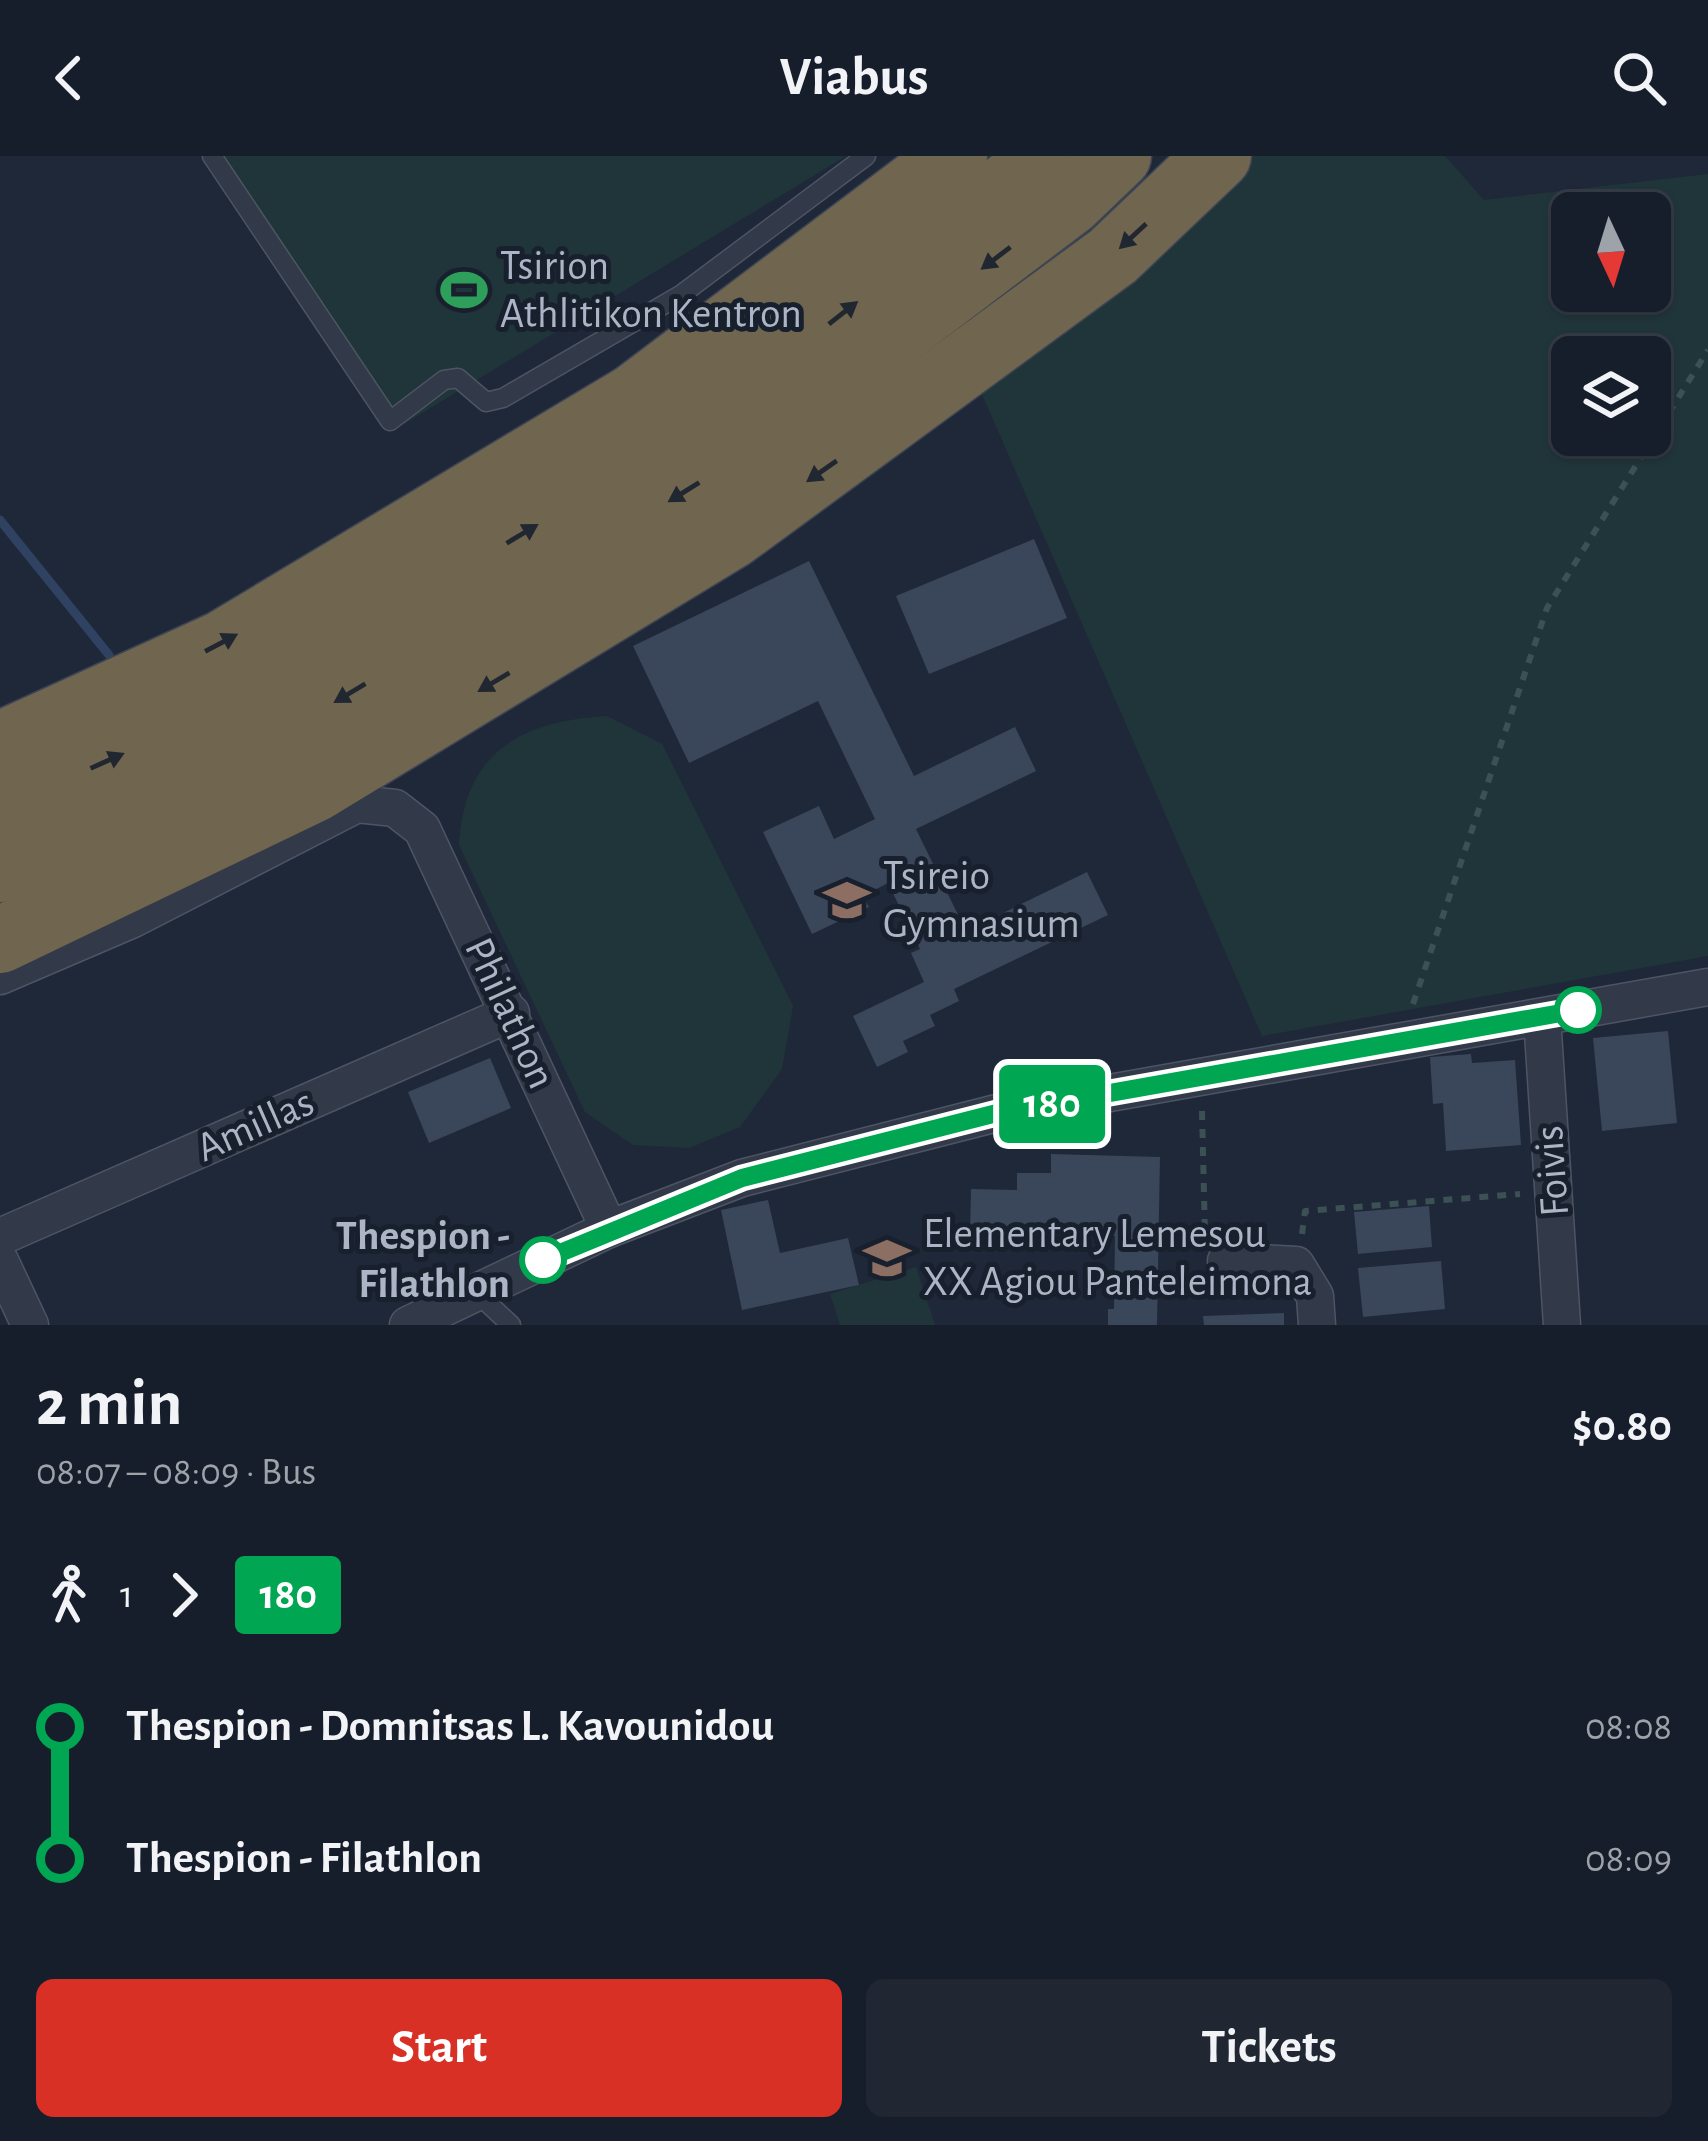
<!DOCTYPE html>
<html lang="en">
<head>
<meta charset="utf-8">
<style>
  :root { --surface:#171e2b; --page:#202733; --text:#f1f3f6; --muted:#9ea2a9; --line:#363c47; --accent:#d93025 }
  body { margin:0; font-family:"Alegreya Sans",sans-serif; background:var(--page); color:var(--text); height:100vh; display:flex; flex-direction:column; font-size:45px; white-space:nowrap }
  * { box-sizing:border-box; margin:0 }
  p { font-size:39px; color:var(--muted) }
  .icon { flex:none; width:66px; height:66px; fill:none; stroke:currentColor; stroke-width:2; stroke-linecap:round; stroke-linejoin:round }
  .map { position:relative; height:1169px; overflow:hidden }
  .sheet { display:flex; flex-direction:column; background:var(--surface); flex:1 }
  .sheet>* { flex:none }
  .badge { padding:0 24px; border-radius:9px; font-size:42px; line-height:78px }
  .needle { width:78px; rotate:176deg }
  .buttons { position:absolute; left:1551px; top:36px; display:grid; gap:24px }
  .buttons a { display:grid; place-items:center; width:120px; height:120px; border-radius:18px; background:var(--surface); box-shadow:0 3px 9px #0004,0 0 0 3px var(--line); font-size:60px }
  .map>.badge { position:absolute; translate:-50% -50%; box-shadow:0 0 0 6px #fff }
  .legs { display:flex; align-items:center; gap:18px; height:132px; padding:0 36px; font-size:39px }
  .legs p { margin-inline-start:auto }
  .head { display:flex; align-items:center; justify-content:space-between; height:204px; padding:0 36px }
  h1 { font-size:66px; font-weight:700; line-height:90px }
  .button { display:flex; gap:24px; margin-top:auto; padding:24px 36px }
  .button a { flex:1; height:138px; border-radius:18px; background:var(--accent); color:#fff; font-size:48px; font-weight:700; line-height:138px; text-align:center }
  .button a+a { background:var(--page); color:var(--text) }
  ul { padding:0 36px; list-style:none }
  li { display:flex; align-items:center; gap:42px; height:132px; font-size:45px }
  li i { display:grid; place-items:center; width:18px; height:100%; margin:0 15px; background:currentColor }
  li i::after { content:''; width:30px; height:30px; margin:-15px; border:9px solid; border-radius:50%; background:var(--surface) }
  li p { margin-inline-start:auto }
  li:first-child i { background:linear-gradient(#0000 50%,currentColor 0) }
  li:last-child i { background:linear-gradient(currentColor 50%,#0000 0) }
  header { display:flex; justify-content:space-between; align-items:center; height:156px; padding:0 36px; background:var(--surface); font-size:54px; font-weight:700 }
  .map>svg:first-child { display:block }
  .green { fill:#20353a; fill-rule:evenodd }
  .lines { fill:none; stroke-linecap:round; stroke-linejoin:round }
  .stream { stroke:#304261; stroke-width:9 }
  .building { fill:#3a4659 }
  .lane-casing { stroke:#4d5564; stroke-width:21 }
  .street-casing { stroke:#4d5564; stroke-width:39 }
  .highway-casing { stroke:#3d4554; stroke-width:69 }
  .path { stroke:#3b5154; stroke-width:6; stroke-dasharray:9 9; stroke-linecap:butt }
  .lane { stroke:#323a49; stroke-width:18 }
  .street { stroke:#323a49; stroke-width:36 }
  .highway { stroke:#70654e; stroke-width:66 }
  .oneway { fill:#212730 }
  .line-1-casing { stroke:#fff; stroke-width:27 }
  .line-1 { stroke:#00a651; stroke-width:18 }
  .stop-1-dot { fill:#fff; stroke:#00a651; stroke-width:6 }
  .labels { text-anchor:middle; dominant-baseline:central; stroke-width:10; stroke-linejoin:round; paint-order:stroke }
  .poi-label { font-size:42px; fill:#acb5c6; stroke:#18202d; text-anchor:start }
  .street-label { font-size:42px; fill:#acb5c6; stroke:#18202d }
  .stop-label { font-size:42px; font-weight:bold; fill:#acb5c6; stroke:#18202d; text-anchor:end }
</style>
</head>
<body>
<header><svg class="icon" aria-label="back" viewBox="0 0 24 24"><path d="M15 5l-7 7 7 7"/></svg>Viabus<svg class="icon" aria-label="search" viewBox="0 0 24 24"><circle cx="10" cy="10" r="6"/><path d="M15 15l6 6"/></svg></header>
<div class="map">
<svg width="1708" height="1169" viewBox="0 0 1708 1169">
  <rect width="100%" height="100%" fill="#1f2839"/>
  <g class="green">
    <polygon points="201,0 846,0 404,268"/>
    <path d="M 1242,0 L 1445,0 L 1484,44 L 1708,18 L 1708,800 L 1262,880 L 981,236 ZM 1572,57 L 1650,57 L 1650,135 L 1572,135 ZM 1572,201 L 1650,201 L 1650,279 L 1572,279 Z"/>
    <path d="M 607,560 L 662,588 L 793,850 L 782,913 L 740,971 L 689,992 L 633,989 L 585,956 L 459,689 C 464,596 521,565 607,560 Z"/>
    <polygon points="916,1111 935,1169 840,1169 830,1138"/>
  </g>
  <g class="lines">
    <polyline class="stream" points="0,364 109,499"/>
  </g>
  <g class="building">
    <polygon points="1034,383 1067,462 929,518 896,440"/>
    <polygon points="809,405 914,620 1015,571 1036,615 916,673 966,775 1087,716 1108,759 954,833 959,845 930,859 935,870 903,885 908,896 877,911 853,860 924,826 911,797 920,793 888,727 863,740 869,751 812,778 763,676 819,650 834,683 875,663 818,545 689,607 633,490"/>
    <polygon points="1668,875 1677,967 1602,975 1593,882"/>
    <polygon points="1471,898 1472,907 1515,904 1521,989 1446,995 1443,947 1433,948 1430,901"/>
    <polygon points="490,902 511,952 429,987 408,936"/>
    <polygon points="1051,998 1160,1001 1157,1169 1108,1169 1108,1153 1114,1153 1115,1080 970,1077 971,1033 1017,1034 1017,1017 1051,1017"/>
    <polygon points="768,1044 780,1097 848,1082 859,1129 742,1154 721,1054"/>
    <polygon points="1429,1050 1432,1091 1358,1098 1354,1056"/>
    <polygon points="1441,1105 1445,1153 1363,1161 1358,1112"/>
    <polygon points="1284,1157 1284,1169 1204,1169 1203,1160"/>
  </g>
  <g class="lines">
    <defs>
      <g id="lane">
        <polyline points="212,0 390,265 444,224 458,222 486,246 503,242 682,138 866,0"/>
        <polyline points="476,1136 511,1169"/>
      </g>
      <g id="street">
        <polyline points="0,820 133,763 357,648 395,652 422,673 609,1073"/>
        <polyline points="1542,861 1562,1169"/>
        <polyline points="0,1081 511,857"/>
        <polyline points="0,1105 30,1169"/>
        <polyline points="1226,1105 1296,1109 1315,1140 1317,1169"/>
        <polyline points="408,1169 609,1073 742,1022 997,957 1708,831"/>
      </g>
      <g id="highway">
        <polyline points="0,589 222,488 634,241 954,0"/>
        <polyline points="0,653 246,541 671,290 1046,0"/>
        <polyline points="0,713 273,584 698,328 1070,46 1118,0"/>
        <polyline points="0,784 314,633 732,379 1113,100 1218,0"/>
      </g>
    </defs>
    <use href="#lane" class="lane-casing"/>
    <use href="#street" class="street-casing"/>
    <use href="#highway" class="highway-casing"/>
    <g class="path">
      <polyline points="1413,848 1547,452 1708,194"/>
      <polyline points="1202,955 1205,1080"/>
      <polyline points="1302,1078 1305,1055 1520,1038"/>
    </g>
    <use href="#lane" class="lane"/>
    <use href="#street" class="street"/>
    <use href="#highway" class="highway"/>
  </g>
  <defs><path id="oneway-solid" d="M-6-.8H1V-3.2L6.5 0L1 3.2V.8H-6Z" transform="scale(3)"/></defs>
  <g class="oneway">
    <use href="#oneway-solid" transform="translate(1133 80) rotate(137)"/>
    <use href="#oneway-solid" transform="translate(996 102) rotate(143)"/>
    <use href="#oneway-solid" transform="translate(843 157) rotate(-38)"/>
    <use href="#oneway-solid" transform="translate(822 315) rotate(145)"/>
    <use href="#oneway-solid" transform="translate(684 336) rotate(148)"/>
    <use href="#oneway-solid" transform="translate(522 378) rotate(-31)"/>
    <use href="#oneway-solid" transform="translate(221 487) rotate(-28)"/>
    <use href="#oneway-solid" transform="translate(494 526) rotate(149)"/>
    <use href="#oneway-solid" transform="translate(350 537) rotate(149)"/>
    <use href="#oneway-solid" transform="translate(107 605) rotate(-24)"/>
  </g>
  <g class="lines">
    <defs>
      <polyline id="line-1" points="543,1104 742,1022 997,957 1578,854"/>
    </defs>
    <use href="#line-1" class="line-1-casing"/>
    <use href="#line-1" class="line-1"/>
  </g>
  <defs>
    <symbol id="stadium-bare" viewBox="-9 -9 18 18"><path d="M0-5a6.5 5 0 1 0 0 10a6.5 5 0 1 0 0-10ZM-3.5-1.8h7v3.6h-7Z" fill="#2e9e5b" stroke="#18202d" stroke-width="2.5" paint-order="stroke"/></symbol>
    <symbol id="school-bare" viewBox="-9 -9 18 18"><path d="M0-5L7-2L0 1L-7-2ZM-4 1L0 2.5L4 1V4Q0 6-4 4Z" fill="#8d6e63" stroke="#18202d" stroke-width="2.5" paint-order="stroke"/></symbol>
  </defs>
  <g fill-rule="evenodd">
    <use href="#stadium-bare" x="431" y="101" width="66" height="66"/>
    <use href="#school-bare" x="814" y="711" width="66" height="66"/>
    <use href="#school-bare" x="854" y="1069" width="66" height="66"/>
  </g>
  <g class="stop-1-dot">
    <circle cx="1578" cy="854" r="21"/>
    <circle cx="543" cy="1104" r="21"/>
  </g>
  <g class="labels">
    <g class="poi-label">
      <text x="500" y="110">Tsirion<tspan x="500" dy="48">Athlitikon Kentron</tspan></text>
      <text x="883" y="720">Tsireio<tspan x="883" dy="48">Gymnasium</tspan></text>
      <text x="923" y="1078">Elementary Lemesou<tspan x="923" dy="48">XX Agiou Panteleimona</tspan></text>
    </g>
    <g class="street-label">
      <text transform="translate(510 857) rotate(65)">Philathon</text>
      <text transform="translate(255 969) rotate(-24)">Amillas</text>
      <text transform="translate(1552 1015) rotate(-94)">Foivis</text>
    </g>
    <g class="stop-label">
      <text x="510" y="1080">Thespion -<tspan x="510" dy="48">Filathlon</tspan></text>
    </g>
  </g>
</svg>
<div class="buttons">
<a><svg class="needle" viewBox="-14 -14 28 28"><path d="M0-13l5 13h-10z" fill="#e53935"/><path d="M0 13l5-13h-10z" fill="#9ea2a9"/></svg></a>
<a><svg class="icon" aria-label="layers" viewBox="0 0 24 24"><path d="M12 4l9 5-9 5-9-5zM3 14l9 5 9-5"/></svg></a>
</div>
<b class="badge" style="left:1052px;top:948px;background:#00a651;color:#fff">180</b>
</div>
<section class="sheet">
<div class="head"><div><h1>2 min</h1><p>08:07 – 08:09 · Bus</p></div><b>$0.80</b></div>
<div class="legs"><svg class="icon" aria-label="walk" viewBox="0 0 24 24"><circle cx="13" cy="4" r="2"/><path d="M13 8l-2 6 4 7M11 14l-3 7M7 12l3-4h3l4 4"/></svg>1<svg class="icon" aria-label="forward" viewBox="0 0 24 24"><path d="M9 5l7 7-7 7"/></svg><b class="badge" style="background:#00a651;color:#fff">180</b></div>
<ul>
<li><i style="color:#00a651"></i><b>Thespion - Domnitsas L. Kavounidou</b><p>08:08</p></li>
<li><i style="color:#00a651"></i><b>Thespion - Filathlon</b><p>08:09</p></li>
</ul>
<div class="button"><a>Start</a><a>Tickets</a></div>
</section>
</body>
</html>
